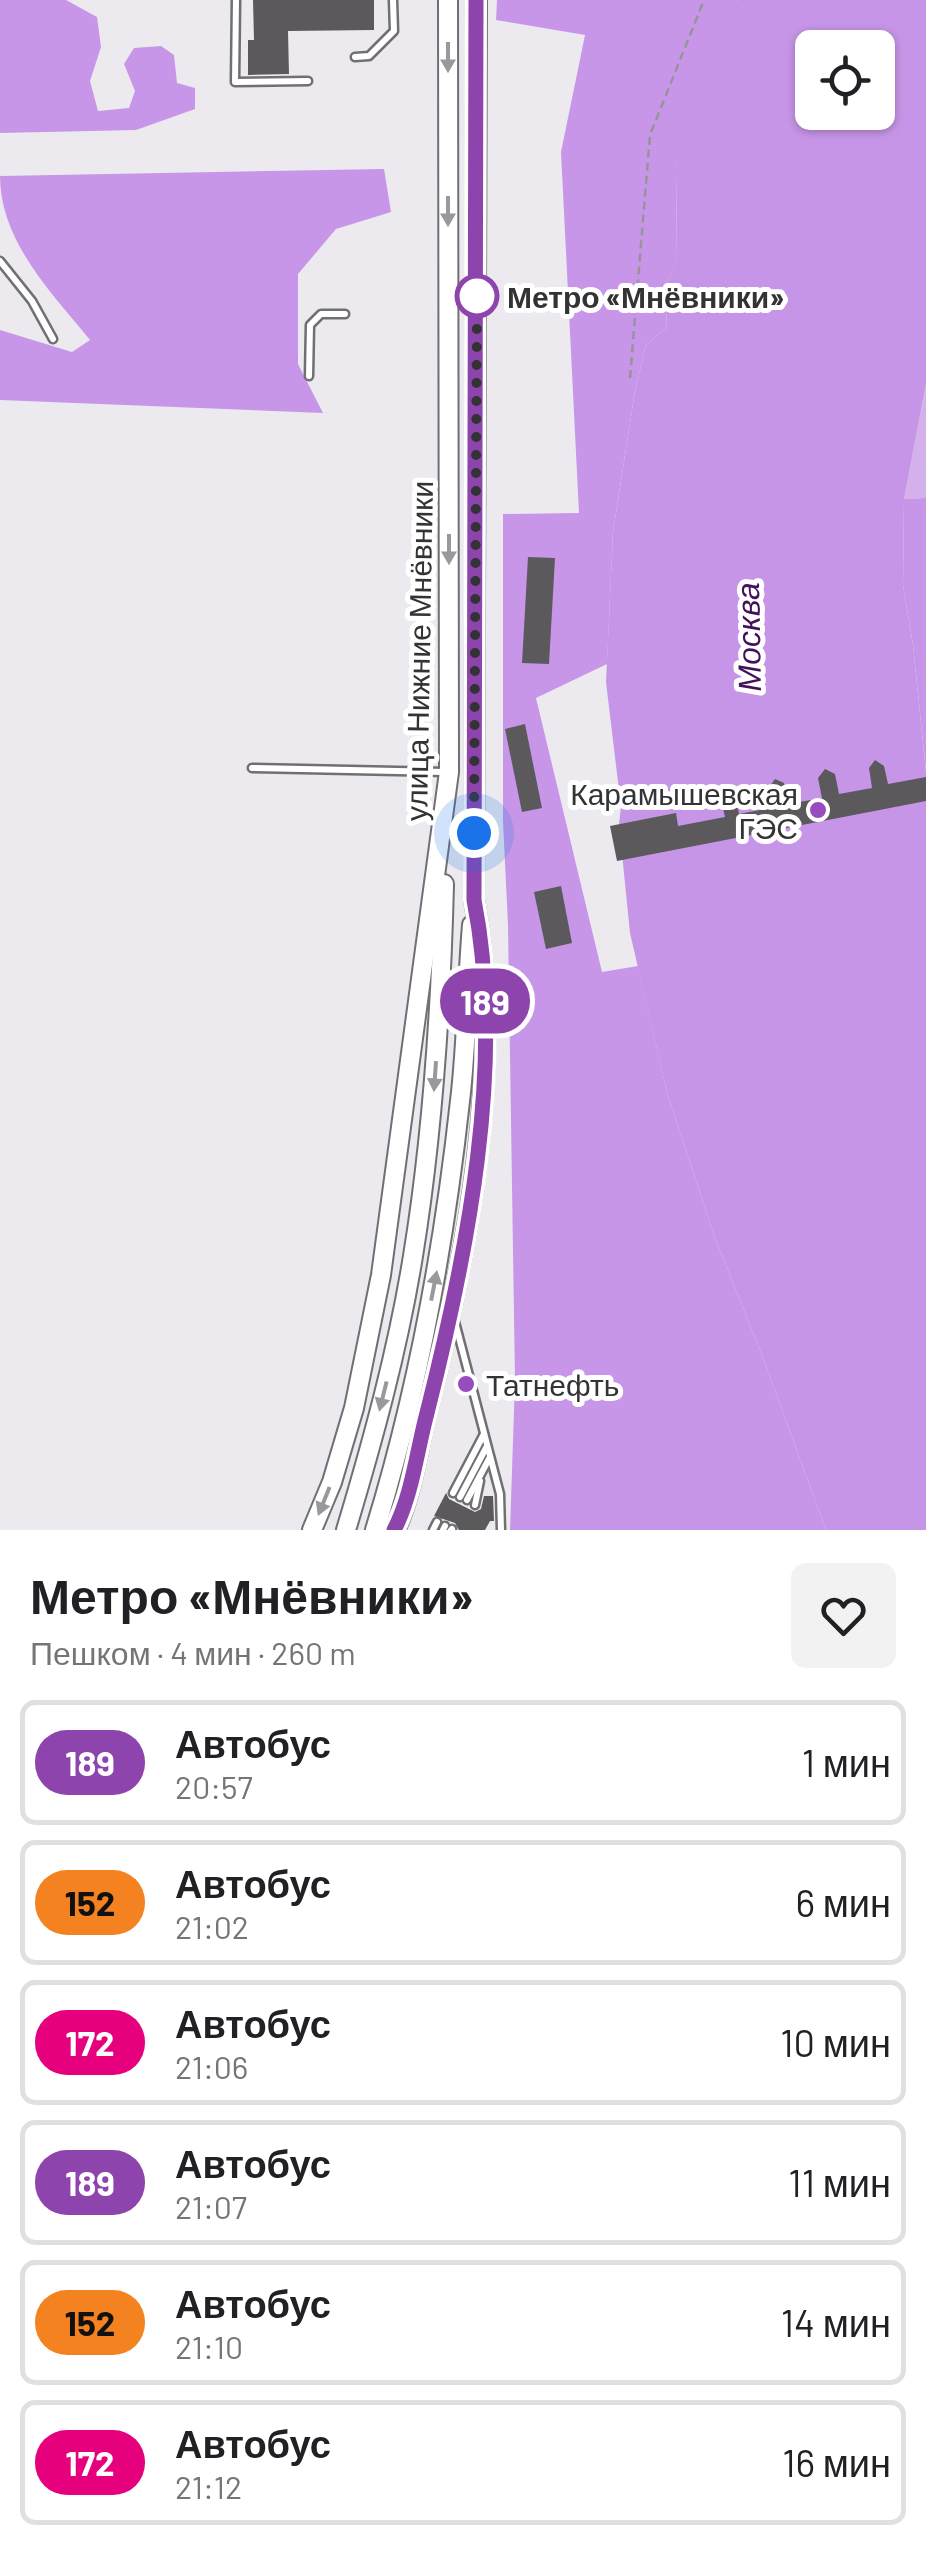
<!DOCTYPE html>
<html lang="ru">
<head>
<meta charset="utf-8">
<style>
  :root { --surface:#fff; --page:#f2f2f2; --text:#202124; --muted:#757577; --line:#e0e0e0 }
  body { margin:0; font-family:Barlow,sans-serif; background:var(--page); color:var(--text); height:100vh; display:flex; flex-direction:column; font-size:38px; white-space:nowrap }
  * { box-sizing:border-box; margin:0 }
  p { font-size:32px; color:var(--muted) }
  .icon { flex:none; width:55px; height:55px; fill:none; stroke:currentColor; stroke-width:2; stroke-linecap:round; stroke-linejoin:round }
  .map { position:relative; height:1530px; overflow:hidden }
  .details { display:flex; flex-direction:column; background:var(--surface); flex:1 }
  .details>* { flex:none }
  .badge { padding:0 20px; border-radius:32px; font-size:35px; line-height:65px }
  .controls { position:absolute; left:795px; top:30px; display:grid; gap:20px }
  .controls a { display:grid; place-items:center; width:100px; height:100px; border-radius:15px; background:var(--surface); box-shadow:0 2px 8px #0004; font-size:50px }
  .you { position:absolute; width:50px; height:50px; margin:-25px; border:8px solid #fff; border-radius:50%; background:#1a73e8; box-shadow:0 0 0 15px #1a73e833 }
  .map>.badge { position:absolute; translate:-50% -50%; box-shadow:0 0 0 5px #fff }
  .round { display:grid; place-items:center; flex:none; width:105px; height:105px; border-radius:15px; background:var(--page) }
  .head { display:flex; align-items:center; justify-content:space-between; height:170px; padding:0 30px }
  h1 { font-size:48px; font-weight:700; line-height:75px }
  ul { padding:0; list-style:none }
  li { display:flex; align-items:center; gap:30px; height:125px; margin:0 20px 15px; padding:0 10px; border:5px solid var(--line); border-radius:15px }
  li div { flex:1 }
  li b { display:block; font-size:38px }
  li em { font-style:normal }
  li .badge { min-width:110px; font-weight:700; text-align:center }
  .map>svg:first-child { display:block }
  .green { fill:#d4b1eb }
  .forest { fill:#c896e8 }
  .water { fill:#c795e7; fill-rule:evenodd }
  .building { fill:#5b595c }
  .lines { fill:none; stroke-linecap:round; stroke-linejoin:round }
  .service-casing { stroke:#716f73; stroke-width:11 }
  .secondary-casing { stroke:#716f73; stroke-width:22 }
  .path { stroke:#969498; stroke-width:2.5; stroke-dasharray:8 5; stroke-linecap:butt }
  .service { stroke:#fff; stroke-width:6 }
  .secondary { stroke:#fff; stroke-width:18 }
  .oneway { fill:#99989a }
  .line-casing { stroke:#fff; stroke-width:22 }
  .line { stroke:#8e44ad; stroke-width:15 }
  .walk { stroke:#333234; stroke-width:10; stroke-dasharray:0 18 }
  .stop-dot { fill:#fff; stroke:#8e44ad; stroke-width:5 }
  .poi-dot { fill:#974dc0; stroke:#fff; stroke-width:4 }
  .labels { text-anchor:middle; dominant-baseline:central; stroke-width:10; stroke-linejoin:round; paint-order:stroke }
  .stop-label { font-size:30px; font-weight:bold; fill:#333234; stroke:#fff; text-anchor:start }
  .street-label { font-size:30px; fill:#333234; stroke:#fff }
  .poi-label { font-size:30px; fill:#333234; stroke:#fff; text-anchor:end }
  .water-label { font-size:32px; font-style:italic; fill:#42115a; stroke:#fff }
</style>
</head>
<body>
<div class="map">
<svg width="926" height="1530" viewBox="0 0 926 1530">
  <rect width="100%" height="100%" fill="#edeaef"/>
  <polygon class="green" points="926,384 926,498 904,499"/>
  <g class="forest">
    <polygon points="0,0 66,0 97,17 101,47 90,81 98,111 129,108 135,91 124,64 134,48 161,46 174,55 177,83 195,88 195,109 136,130 0,133"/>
    <polygon points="497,0 737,0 676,168 677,260 665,289 667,327 646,345 635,391 613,532 607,664 536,698 602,972 638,966 667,1092 714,1235 764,1360 826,1530 510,1530 515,1381 508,925 503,821 503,514 579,513 561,152 585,35 496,20"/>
    <path d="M 384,169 L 391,212 L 336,229 L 298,274 L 298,364 L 323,413 L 0,400 L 0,330 L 72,352 L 90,340 C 51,292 0,241 0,176 Z"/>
    <polygon points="926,498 926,771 913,645 903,586 904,499"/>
  </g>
  <path class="water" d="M 737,0 L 926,0 L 926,384 L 904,499 L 903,586 L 913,645 L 926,772 L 926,1530 L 826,1530 L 764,1360 L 714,1235 L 667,1092 L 630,933 L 619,824 L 621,807 L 606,682 L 613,532 L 635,391 L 646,345 L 667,327 L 665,289 L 677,259 L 676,168 L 702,73 ZM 812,48 L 878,48 L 878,112 L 812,112 Z"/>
  <g class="building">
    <polygon points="253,0 374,0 374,30 288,31 289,74 248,75 248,40 254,40"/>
    <polygon points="528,557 555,558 549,664 522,663"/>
    <polygon points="525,724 542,808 522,812 505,729"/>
    <polygon points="875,760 884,766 888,784 926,777 926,801 617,861 610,826 676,813 678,826 725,817 720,795 727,786 735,792 739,814 775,807 770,786 775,779 784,783 788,804 822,798 818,778 825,769 835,774 839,794 872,788 869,768"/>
    <polygon points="561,886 572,943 546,949 534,892"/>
    <polygon points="446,1493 449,1499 475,1512 481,1509 484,1496 493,1496 494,1521 490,1521 485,1530 459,1530 455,1523 434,1516"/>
  </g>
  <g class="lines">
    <defs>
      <g id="service">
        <polyline points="236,0 235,82 308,81"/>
        <polyline points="355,57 369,56 394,31 393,0"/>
        <polyline points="0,261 32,301 53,339"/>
        <polyline points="309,376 310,325 321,314 345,314"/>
        <polyline points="252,768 445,772"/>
        <polyline points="455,1322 500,1494 501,1530"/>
        <polyline points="453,1493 484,1434"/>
        <polyline points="460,1497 487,1446"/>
        <polyline points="467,1500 490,1457"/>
        <polyline points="475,1505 480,1481"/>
        <polyline points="433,1530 437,1522"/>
        <polyline points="443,1530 445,1526"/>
        <polyline points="451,1530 452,1529"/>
      </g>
      <g id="secondary">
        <polyline points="312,1530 332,1482 354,1408 381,1275 449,772 448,0"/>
        <path d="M 346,1530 C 373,1440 398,1349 413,1256 C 433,1133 441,1008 444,884"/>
        <path d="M 375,1530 C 418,1390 444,1247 460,1101 C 467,1043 467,984 472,925"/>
        <path d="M 395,1530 C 412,1495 417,1450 427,1412 C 467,1255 505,1061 474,900 L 477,0"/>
      </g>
    </defs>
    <use href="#service" class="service-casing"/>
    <use href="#secondary" class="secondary-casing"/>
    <polyline class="path" points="630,378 650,135 704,0"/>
    <use href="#service" class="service"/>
    <use href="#secondary" class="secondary"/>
  </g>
  <defs><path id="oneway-solid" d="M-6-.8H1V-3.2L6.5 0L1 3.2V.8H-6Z" transform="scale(2.5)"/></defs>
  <g class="oneway">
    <use href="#oneway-solid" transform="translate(448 57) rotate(90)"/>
    <use href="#oneway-solid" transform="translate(448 211) rotate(90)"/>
    <use href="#oneway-solid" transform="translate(449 549) rotate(90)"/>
    <use href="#oneway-solid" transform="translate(435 1076) rotate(94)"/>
    <use href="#oneway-solid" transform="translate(434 1286) rotate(-79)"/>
    <use href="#oneway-solid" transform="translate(383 1396) rotate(104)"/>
    <use href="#oneway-solid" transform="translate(324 1501) rotate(112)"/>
  </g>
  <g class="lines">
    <defs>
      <path id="line" d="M 394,1530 C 412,1496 417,1450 427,1413 C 467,1255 506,1062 474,900 L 476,0"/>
    </defs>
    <use href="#line" class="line-casing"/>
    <use href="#line" class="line"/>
    <polyline class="walk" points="474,833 477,296"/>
  </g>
  <circle class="stop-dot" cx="477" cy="296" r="20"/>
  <g class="poi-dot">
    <circle cx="818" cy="810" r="10"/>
    <circle cx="466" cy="1384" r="10"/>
  </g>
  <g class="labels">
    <g class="stop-label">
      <text x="507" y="296">Метро «Мнёвники»</text>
    </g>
    <g class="street-label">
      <text transform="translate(418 651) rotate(-89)">улица Нижние Мнёвники</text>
    </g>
    <g class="poi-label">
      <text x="798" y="793">Карамышевская<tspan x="798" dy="34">ГЭС</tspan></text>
      <text x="486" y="1384" text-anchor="start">Татнефть</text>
    </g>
    <g class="water-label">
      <text transform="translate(747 637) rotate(-91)">Москва</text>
    </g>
  </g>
</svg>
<div class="controls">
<a><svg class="icon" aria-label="locate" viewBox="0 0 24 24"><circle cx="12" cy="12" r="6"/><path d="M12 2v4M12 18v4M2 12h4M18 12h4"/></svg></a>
</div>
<div class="you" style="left:474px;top:833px"></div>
<b class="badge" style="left:485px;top:1001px;background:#8e44ad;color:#fff">189</b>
</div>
<section class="details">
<div class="head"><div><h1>Метро «Мнёвники»</h1><p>Пешком · 4 мин · 260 m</p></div><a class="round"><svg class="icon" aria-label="heart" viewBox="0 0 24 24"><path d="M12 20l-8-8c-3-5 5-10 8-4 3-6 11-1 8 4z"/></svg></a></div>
<ul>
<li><span class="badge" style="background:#8e44ad;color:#fff">189</span><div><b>Автобус</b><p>20:57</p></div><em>1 мин</em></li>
<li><span class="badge" style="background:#f58220;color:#111">152</span><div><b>Автобус</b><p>21:02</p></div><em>6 мин</em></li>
<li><span class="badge" style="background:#e6007e;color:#fff">172</span><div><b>Автобус</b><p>21:06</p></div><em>10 мин</em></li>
<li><span class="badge" style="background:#8e44ad;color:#fff">189</span><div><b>Автобус</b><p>21:07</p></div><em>11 мин</em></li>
<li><span class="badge" style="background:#f58220;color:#111">152</span><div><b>Автобус</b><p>21:10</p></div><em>14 мин</em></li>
<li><span class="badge" style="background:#e6007e;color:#fff">172</span><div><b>Автобус</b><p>21:12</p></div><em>16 мин</em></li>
</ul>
</section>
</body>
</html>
